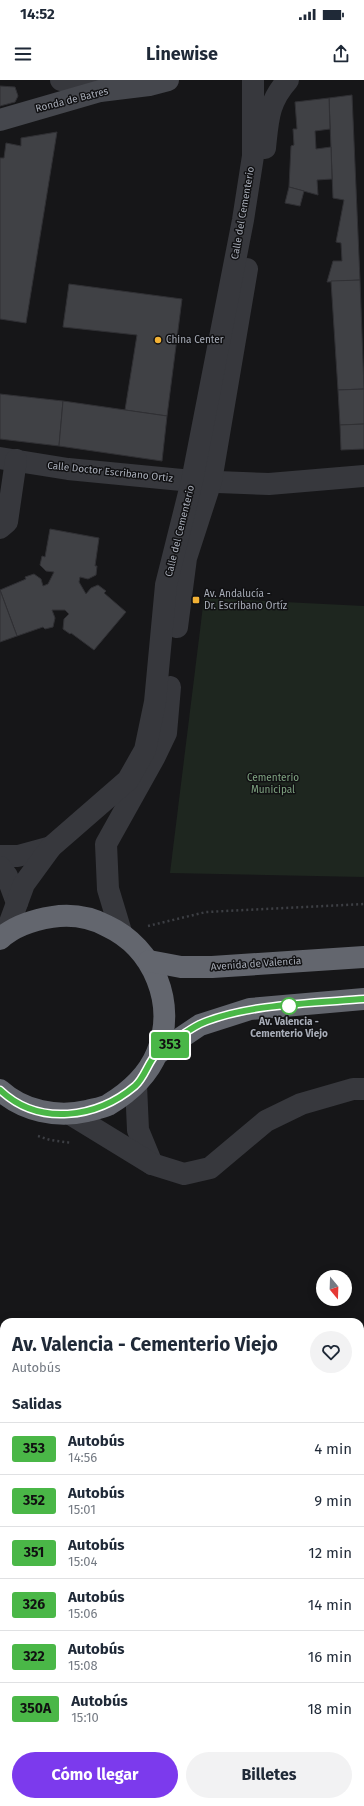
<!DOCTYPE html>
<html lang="es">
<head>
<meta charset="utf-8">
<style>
  :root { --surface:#fff; --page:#f2f2f3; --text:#1f2937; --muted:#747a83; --line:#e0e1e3; --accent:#7c3aed }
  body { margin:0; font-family:"Fira Sans",sans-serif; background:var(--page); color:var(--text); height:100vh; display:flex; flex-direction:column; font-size:15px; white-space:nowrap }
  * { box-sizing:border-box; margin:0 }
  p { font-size:13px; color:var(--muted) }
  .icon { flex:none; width:22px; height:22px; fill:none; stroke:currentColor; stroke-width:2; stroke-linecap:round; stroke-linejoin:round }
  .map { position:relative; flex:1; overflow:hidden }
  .details { position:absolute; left:0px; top:1238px; width:364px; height:488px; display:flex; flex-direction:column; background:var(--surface); border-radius:12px 12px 0 0; box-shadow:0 2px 10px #0003 }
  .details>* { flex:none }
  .badge { padding:0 8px; border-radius:3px; font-size:14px; line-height:26px }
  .needle { width:26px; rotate:161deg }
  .tools { position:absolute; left:316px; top:1190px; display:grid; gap:8px }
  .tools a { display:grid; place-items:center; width:36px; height:36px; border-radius:50%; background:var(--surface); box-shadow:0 2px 10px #0003; font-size:20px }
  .map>.badge { position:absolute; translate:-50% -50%; box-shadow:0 0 0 2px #fff }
  h2 { padding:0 12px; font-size:15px; line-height:36px }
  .round { display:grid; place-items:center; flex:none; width:42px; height:42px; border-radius:21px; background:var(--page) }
  .overview { display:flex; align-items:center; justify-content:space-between; height:68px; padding:0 12px }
  h1 { font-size:19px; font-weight:700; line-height:30px }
  .primary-button { display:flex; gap:8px; margin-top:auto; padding:8px 12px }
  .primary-button a { flex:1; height:46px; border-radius:24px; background:var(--accent); color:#fff; font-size:16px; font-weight:700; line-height:46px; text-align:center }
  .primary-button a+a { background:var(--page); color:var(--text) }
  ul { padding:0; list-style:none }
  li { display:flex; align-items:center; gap:12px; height:52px; padding:0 12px; border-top:1px solid var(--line) }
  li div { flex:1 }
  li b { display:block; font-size:15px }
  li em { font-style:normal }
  li .badge { min-width:44px; font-weight:700; text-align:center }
  .status { display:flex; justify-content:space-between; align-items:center; height:28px; padding:0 20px; background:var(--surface); direction:ltr }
  .status svg { height:11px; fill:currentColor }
  header { display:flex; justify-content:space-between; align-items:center; height:52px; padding:0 12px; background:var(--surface); font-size:18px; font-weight:700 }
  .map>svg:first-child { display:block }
  .green { fill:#1e261f }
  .building { fill:#404145; stroke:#303034 }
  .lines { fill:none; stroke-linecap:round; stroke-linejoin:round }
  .path { stroke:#3d3f44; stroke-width:2.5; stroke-dasharray:2 3; stroke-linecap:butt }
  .street { stroke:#37383d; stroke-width:22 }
  .secondary { stroke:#45474d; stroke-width:22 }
  .highway { stroke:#63666e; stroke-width:22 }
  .line-casing { stroke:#fff; stroke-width:9 }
  .line { stroke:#4ab747; stroke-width:6 }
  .poi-dot { fill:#f2b134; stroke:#111113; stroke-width:1.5 }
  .stop-dot { fill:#fff; stroke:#4ab747; stroke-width:2 }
  .labels { text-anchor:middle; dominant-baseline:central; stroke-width:3; stroke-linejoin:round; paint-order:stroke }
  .street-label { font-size:10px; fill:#a8adb8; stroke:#111113 }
  .poi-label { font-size:10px; fill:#a8adb8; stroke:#111113; text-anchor:start }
  .park-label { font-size:10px; fill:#7fa381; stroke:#111113 }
  .stop-label { font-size:10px; font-weight:bold; fill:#a8adb8; stroke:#111113 }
</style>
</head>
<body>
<div class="status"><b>14:52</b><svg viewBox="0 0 49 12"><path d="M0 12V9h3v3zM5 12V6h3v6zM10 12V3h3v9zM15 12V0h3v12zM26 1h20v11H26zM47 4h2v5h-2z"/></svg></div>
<header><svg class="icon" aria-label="menu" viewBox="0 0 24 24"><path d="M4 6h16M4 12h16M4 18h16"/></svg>Linewise<svg class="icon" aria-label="share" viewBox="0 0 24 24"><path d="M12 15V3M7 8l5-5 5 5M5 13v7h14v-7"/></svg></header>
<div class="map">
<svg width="364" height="1726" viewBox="0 0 364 1726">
  <rect width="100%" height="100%" fill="#161618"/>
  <polygon class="green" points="204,518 364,526 364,797 170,793"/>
  <g class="building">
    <polygon points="0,6 15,7 18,16 15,22 0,26"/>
    <polygon points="352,15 360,200 327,202 333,181 342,181 341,163 336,162 344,120 333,118 329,18"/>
    <polygon points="329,18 330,49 315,51 316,69 331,67 332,99 317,100 318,115 289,107 291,66 294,65 293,49 297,49 295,22"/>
    <polygon points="57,52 26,243 0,239 0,78 4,78 6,63 21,66 21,58"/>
    <polygon points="289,107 304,111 300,126 285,123"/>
    <polygon points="360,200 364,309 338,310 331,201"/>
    <polygon points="69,204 182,219 167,336 125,330 137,255 63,247"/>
    <polygon points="364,309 364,344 340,345 338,310"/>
    <polygon points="0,314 63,321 59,366 0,359"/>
    <polygon points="63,321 167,336 162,381 59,366"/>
    <polygon points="364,344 364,369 341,370 340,345"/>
    <polygon points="50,449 99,458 95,486 97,486 96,495 88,499 80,497 79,502 86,514 91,508 98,505 106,511 104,513 126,532 94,570 71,553 70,554 63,549 64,539 69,534 65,530 52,530 55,538 53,547 45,549 43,547 17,556 0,510 26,499 25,497 34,494 41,499 43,506 48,504 54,492 46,491 40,485 42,476 45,477"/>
    <polygon points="0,510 17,556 0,562"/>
    <polygon points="361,1278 364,1278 364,1304 360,1303"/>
  </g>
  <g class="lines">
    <g class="path">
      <polyline points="148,846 206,832 364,824"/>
      <polyline points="38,1056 50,1060 72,1063"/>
    </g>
    <g class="street">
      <polyline points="61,0 100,11"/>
      <path d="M 265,68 C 268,40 268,22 288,0"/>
      <polyline points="0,378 68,389 192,401 269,404 364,396"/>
      <polyline points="0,448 7,442 16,380"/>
      <polyline points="177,547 186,478 211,401 247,189"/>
      <polyline points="0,776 18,776 51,767"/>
      <polyline points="0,787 7,796 17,823"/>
      <polyline points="121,852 108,809 106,764 154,678 166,653 170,607"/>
      <polyline points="6,853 24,804 51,767 128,700 145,670 155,622 166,505 192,401 243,140 253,76 253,0"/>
      <polyline points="136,1005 138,1050 152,1084"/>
      <polyline points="72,1035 152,1084 184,1094 210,1088 266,1041 301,1024 353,1009 364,1009"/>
    </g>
    <polyline class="secondary" points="0,40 100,11 149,5 168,0"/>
    <g class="highway">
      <path d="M 0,859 C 14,846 33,840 52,837 C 71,834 90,837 107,846 C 154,868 177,924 157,973 C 148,995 128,1013 108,1025 C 102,1028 94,1029 87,1031 C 57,1038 23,1031 0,1010"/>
      <polyline points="149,881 181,887 212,887 364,877"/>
      <polyline points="157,974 200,945 250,929 364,919"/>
    </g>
  </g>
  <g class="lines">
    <defs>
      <path id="line" d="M 0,1010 C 39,1047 97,1038 135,1006 C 145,997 148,982 157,973 C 165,966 190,949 200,944 C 245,924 314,923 364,919"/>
    </defs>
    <use href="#line" class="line-casing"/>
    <use href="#line" class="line"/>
  </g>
  <g class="poi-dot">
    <circle cx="158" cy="260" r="4"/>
    <rect x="192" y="516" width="8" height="8" rx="2"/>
  </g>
  <circle class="stop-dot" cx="289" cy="926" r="8"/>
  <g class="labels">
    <g class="street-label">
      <text transform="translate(72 20) rotate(-14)">Ronda de Batres</text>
      <text transform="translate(243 133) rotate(-80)">Calle del Cementerio</text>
      <text transform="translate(110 392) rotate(6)">Calle Doctor Escribano Ortiz</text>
      <text transform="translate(180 451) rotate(-76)">Calle del Cementerio</text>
      <text transform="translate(256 884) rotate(-4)">Avenida de Valencia</text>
    </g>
    <g class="poi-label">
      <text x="166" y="260">China Center</text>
      <text x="204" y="514">Av. Andalucía -<tspan x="204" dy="12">Dr. Escribano Ortíz</tspan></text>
    </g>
    <g class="park-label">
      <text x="273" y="698">Cementerio<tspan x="273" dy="12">Municipal</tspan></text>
    </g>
    <g class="stop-label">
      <text x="289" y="942">Av. Valencia -<tspan x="289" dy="12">Cementerio Viejo</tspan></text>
    </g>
  </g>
</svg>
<div class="tools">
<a><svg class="needle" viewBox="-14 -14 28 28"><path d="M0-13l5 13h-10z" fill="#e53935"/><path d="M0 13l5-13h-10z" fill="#747a83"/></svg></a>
</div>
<b class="badge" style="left:170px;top:965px;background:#4ab747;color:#111">353</b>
<section class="details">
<div class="overview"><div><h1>Av. Valencia - Cementerio Viejo</h1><p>Autobús</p></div><a class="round"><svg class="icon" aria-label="heart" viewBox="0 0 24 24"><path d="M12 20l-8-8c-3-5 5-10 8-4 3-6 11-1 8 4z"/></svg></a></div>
<h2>Salidas</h2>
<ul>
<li><span class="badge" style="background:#4ab747;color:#111">353</span><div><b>Autobús</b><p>14:56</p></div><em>4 min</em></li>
<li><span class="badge" style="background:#4ab747;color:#111">352</span><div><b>Autobús</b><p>15:01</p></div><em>9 min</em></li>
<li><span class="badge" style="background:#4ab747;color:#111">351</span><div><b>Autobús</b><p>15:04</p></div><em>12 min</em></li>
<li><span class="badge" style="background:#4ab747;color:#111">326</span><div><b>Autobús</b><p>15:06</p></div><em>14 min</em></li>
<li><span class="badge" style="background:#4ab747;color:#111">322</span><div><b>Autobús</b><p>15:08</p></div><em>16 min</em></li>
<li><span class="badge" style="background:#4ab747;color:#111">350A</span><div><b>Autobús</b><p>15:10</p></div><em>18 min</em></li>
</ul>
<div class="primary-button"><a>Cómo llegar</a><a>Billetes</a></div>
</section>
</div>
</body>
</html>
